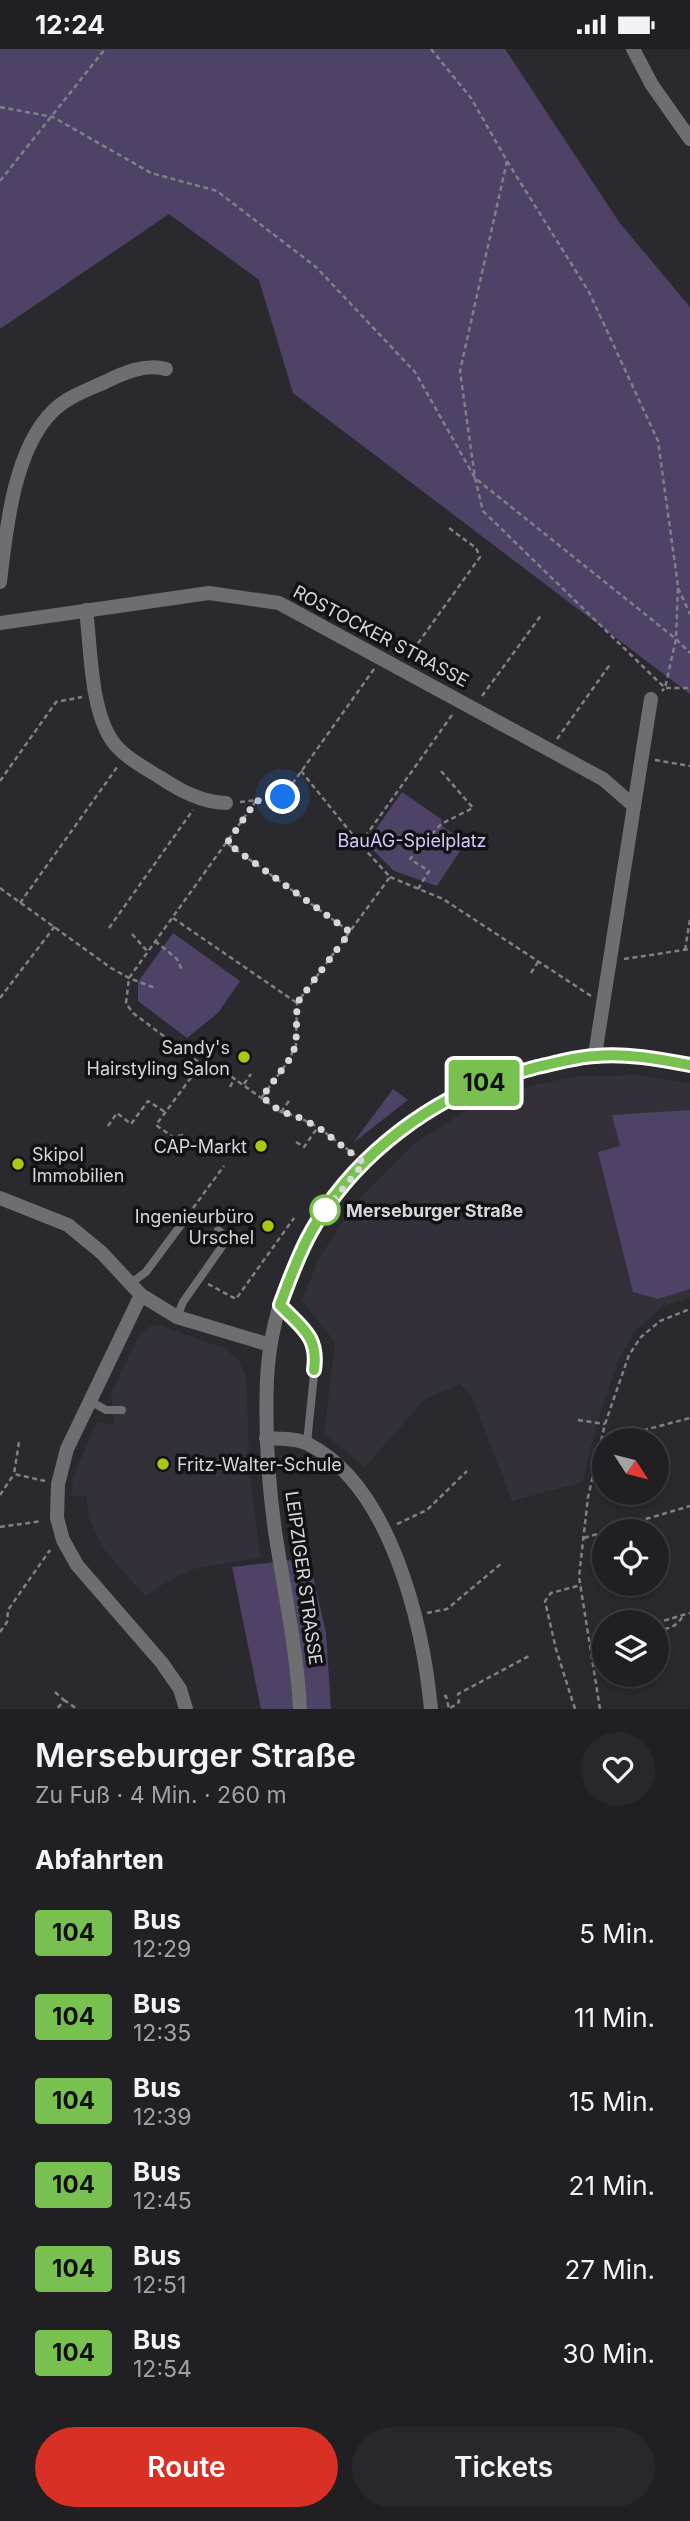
<!DOCTYPE html>
<html lang="de">
<head>
<meta charset="utf-8">
<style>
  :root { --surface:#201f22; --page:#28272a; --text:#f1f3f6; --muted:#a2a2a5; --line:#3d3d40; --accent:#d93025 }
  body { margin:0; font-family:Inter,sans-serif; background:var(--page); color:var(--text); height:100vh; display:flex; flex-direction:column; font-size:26px; white-space:nowrap }
  * { box-sizing:border-box; margin:0 }
  p { font-size:23px; color:var(--muted) }
  .icon { flex:none; width:38px; height:38px; fill:none; stroke:currentColor; stroke-width:2; stroke-linecap:round; stroke-linejoin:round }
  .map { position:relative; height:1660px; overflow:hidden }
  .panel { display:flex; flex-direction:column; background:var(--surface); flex:1 }
  .panel>* { flex:none }
  .badge { padding:0 14px; border-radius:5px; font-size:24px; line-height:46px }
  .needle { width:46px; rotate:126deg }
  .tools { position:absolute; left:592px; top:1379px; display:grid; gap:14px }
  .tools a { display:grid; place-items:center; width:77px; height:77px; border-radius:50%; background:var(--surface); box-shadow:0 4px 10px #0003,0 0 0 2px var(--line); font-size:35px }
  .you { position:absolute; width:35px; height:35px; margin:-18px; border:5px solid #fff; border-radius:50%; background:#1a73e8; box-shadow:0 0 0 10px #1a73e833 }
  .map>.badge { position:absolute; translate:-50% -50%; box-shadow:0 0 0 4px #fff }
  h2 { padding:0 35px; font-size:26px; line-height:63px }
  .round { display:grid; place-items:center; flex:none; width:74px; height:74px; border-radius:37px; background:var(--page) }
  .headline { display:flex; align-items:center; justify-content:space-between; height:119px; padding:0 35px }
  h1 { font-size:33px; font-weight:600; line-height:52px }
  .primary-button { display:flex; gap:14px; margin-top:auto; padding:14px 35px }
  .primary-button a { flex:1; height:80px; border-radius:42px; background:var(--accent); color:#fff; font-size:28px; font-weight:600; line-height:80px; text-align:center }
  .primary-button a+a { background:var(--page); color:var(--text) }
  ul { padding:0; list-style:none }
  li { display:flex; align-items:center; gap:21px; height:84px; padding:0 35px }
  li div { flex:1 }
  li b { display:block; font-size:26px }
  li em { font-style:normal }
  li .badge { min-width:77px; font-weight:700; text-align:center }
  .status { display:flex; justify-content:space-between; align-items:center; height:49px; padding:0 35px; background:var(--surface); direction:ltr }
  .status svg { height:19px; fill:currentColor }
  .map>svg:first-child { display:block }
  .built { fill:#333039 }
  .green { fill:#4e4266 }
  .lines { fill:none; stroke-linecap:round; stroke-linejoin:round }
  .path { stroke:#818084; stroke-width:2.5; stroke-dasharray:5 3.5; stroke-linecap:butt }
  .service { stroke:#6e6d6f; stroke-width:8 }
  .minor { stroke:#6e6d6f; stroke-width:14 }
  .line-casing { stroke:#fff; stroke-width:16 }
  .line { stroke:#78c150; stroke-width:10 }
  .walk { stroke:#d7d6d9; stroke-width:7; stroke-dasharray:0 12.6 }
  .poi-dot { fill:#abc615; stroke:#121214; stroke-width:2.5 }
  .stop-dot { fill:#fff; stroke:#78c150; stroke-width:3.5 }
  .labels { text-anchor:middle; dominant-baseline:central; stroke-width:7; stroke-linejoin:round; paint-order:stroke }
  .street-label { font-size:18px; fill:#d7d6d9; stroke:#121214 }
  .park-label { font-size:18px; fill:#d6c6fa; stroke:#121214 }
  .poi-label { font-size:18px; fill:#d7d6d9; stroke:#121214; text-anchor:end }
  .stop-label { font-size:18px; font-weight:bold; fill:#d7d6d9; stroke:#121214; text-anchor:start }
</style>
</head>
<body>
<div class="status"><b>12:24</b><svg viewBox="0 0 49 12"><path d="M0 12V9h3v3zM5 12V6h3v6zM10 12V3h3v9zM15 12V0h3v12zM26 1h20v11H26zM47 4h2v5h-2z"/></svg></div>
<div class="map">
<svg width="690" height="1660" viewBox="0 0 690 1660">
  <rect width="100%" height="100%" fill="#2a292d"/>
  <g class="built">
    <polygon points="638,1026 690,1034 690,1249 663,1257 634,1283 618,1312 597,1373 583,1433 512,1452 472,1348 460,1335 425,1350 365,1418 324,1384 335,1293 302,1252 318,1211 354,1155 414,1095 472,1058 536,1035 581,1027"/>
    <polygon points="159,1276 224,1299 238,1310 246,1327 250,1429 261,1509 194,1520 170,1531 145,1547 102,1498 89,1469 86,1447 71,1447 73,1429 96,1374 114,1375 111,1344 139,1287 148,1278"/>
  </g>
  <g class="green">
    <polygon points="0,0 505,0 619,173 690,258 690,645 293,344 259,231 169,165 0,280"/>
    <polygon points="402,743 441,770 443,778 466,793 437,837 394,822 366,794"/>
    <polygon points="173,884 240,932 218,964 187,989 138,952 138,933"/>
    <polygon points="393,1040 408,1051 353,1094"/>
    <polygon points="690,1061 690,1240 658,1250 633,1243 598,1103 620,1097 612,1066"/>
    <polygon points="309,1509 326,1584 331,1660 261,1660 232,1518"/>
  </g>
  <g class="lines">
    <g class="path">
      <polyline points="431,0 471,49 507,112 589,243 658,392 678,537 676,590 665,639 662,642"/>
      <polyline points="0,58 53,68 151,124 217,142 316,218 415,323 475,429 676,590 690,604"/>
      <polyline points="507,112 460,322 475,429 483,462 665,639 690,639"/>
      <polyline points="0,132 105,0"/>
      <polyline points="678,539 690,565"/>
      <polyline points="408,608 480,508 476,499 449,479"/>
      <polyline points="482,647 542,565"/>
      <polyline points="557,690 611,614"/>
      <polyline points="655,711 690,717"/>
      <polyline points="301,722 360,795"/>
      <polyline points="0,732 56,653 82,648"/>
      <polyline points="240,753 283,748 374,620"/>
      <polyline points="228,795 350,883"/>
      <polyline points="390,828 443,850 591,947"/>
      <polyline points="0,839 111,919 129,929 155,939"/>
      <polyline points="418,840 429,822 410,810 441,775 473,759 441,722"/>
      <polyline points="20,854 118,717"/>
      <polyline points="173,869 297,954"/>
      <polyline points="109,879 193,761"/>
      <polyline points="132,885 148,903"/>
      <polyline points="155,892 177,910 182,921"/>
      <polyline points="685,901 690,870"/>
      <polyline points="624,910 690,900"/>
      <polyline points="531,924 538,913"/>
      <polyline points="0,949 55,877"/>
      <polyline points="201,1015 206,1017 215,1016 281,1063 296,1067 318,1078 355,1106"/>
      <polyline points="244,1035 251,1025"/>
      <polyline points="230,1038 235,1029"/>
      <polyline points="262,1048 289,1011 296,996 297,954 390,828 360,795 452,666"/>
      <polyline points="281,1063 289,1052"/>
      <polyline points="108,1077 117,1064 131,1075 148,1052 165,1063"/>
      <polyline points="183,1086 173,1088 156,1076 201,1015 133,964 126,954 129,929 256,752"/>
      <polyline points="296,1093 304,1098 318,1078"/>
      <polyline points="193,1159 224,1117"/>
      <polyline points="208,1235 236,1250 294,1169"/>
      <polyline points="578,1371 605,1375"/>
      <polyline points="602,1392 690,1369"/>
      <polyline points="19,1393 14,1425 45,1432"/>
      <polyline points="0,1446 14,1425"/>
      <polyline points="397,1475 427,1461 467,1422"/>
      <polyline points="0,1478 42,1472"/>
      <polyline points="605,1482 690,1457"/>
      <polyline points="584,1489 604,1483"/>
      <polyline points="427,1564 447,1560 502,1514"/>
      <polyline points="656,1574 690,1564"/>
      <path d="M 656,1578 C 669,1583 677,1576 684,1566"/>
      <polyline points="0,1583 7,1573 8,1561 50,1501"/>
      <polyline points="590,1595 604,1591"/>
      <polyline points="55,1643 64,1651 57,1660"/>
      <polyline points="444,1647 446,1647 449,1660 459,1653 458,1645 531,1606"/>
      <polyline points="64,1651 77,1660"/>
      <polyline points="575,1660 556,1600 545,1552 551,1544 581,1536"/>
      <polyline points="600,1660 579,1528 588,1448 605,1375 629,1306 641,1288 660,1272 690,1260"/>
    </g>
    <g class="service">
      <polyline points="131,1234 146,1223 186,1169"/>
      <path d="M 280,1257 C 295,1272 312,1284 316,1306 L 307,1394"/>
      <polyline points="177,1268 183,1253 228,1189 218,1181"/>
      <polyline points="90,1352 106,1361 122,1361"/>
    </g>
    <g class="minor">
      <polyline points="633,0 652,36 690,90"/>
      <path d="M 0,533 C 6,480 14,400 53,362 C 67,348 87,341 105,333 C 123,324 146,314 166,320"/>
      <path d="M 86,561 C 91,599 90,661 113,693 C 124,708 145,719 161,729 C 181,742 201,753 226,754"/>
      <polyline points="0,574 209,544 279,554 603,730 634,757 595,1006"/>
      <polyline points="634,757 651,650"/>
      <polyline points="0,1149 68,1176 102,1204 141,1246 177,1268 270,1296"/>
      <polyline points="141,1246 67,1400 58,1435 57,1469 63,1491 77,1516 162,1614 180,1640 186,1660"/>
      <path d="M 266,1389 C 279,1390 297,1389 308,1395 C 391,1437 423,1576 431,1660"/>
      <path d="M 300,1660 C 297,1600 284,1542 275,1482 C 268,1432 265,1381 267,1330 C 272,1232 324,1141 401,1082 C 411,1075 420,1066 431,1060 C 463,1041 498,1029 534,1019 C 553,1014 575,1008 596,1006 C 627,1004 659,1010 690,1016"/>
    </g>
  </g>
  <g class="lines">
    <defs>
      <path id="line" d="M 314,1321 C 319,1287 301,1278 280,1256 C 289,1232 298,1206 311,1183 C 349,1114 418,1059 491,1031 C 506,1025 522,1023 537,1018 C 556,1014 576,1008 595,1007 C 626,1004 659,1010 690,1016"/>
    </defs>
    <use href="#line" class="line-casing"/>
    <use href="#line" class="line"/>
    <polyline class="walk" points="283,748 256,752 227,794 350,883 297,954 296,996 289,1011 262,1048 281,1063 296,1067 318,1078 364,1114 325,1161"/>
  </g>
  <g class="poi-dot">
    <circle cx="244" cy="1008" r="7"/>
    <circle cx="261" cy="1097" r="7"/>
    <circle cx="18" cy="1115" r="7"/>
    <circle cx="268" cy="1177" r="7"/>
    <circle cx="163" cy="1415" r="7"/>
  </g>
  <circle class="stop-dot" cx="325" cy="1161" r="14"/>
  <g class="labels">
    <g class="street-label">
      <text transform="translate(381 587) rotate(28)">ROSTOCKER STRASSE</text>
      <text transform="translate(304 1529) rotate(82)">LEIPZIGER STRASSE</text>
    </g>
    <g class="park-label">
      <text x="412" y="791">BauAG-Spielplatz</text>
    </g>
    <g class="poi-label">
      <text x="230" y="998">Sandy's<tspan x="230" dy="21">Hairstyling Salon</tspan></text>
      <text x="247" y="1097">CAP-Markt</text>
      <text x="32" y="1105" text-anchor="start">Skipol<tspan x="32" dy="21">Immobilien</tspan></text>
      <text x="254" y="1167">Ingenieurbüro<tspan x="254" dy="21">Urschel</tspan></text>
      <text x="177" y="1415" text-anchor="start">Fritz-Walter-Schule</text>
    </g>
    <g class="stop-label">
      <text x="346" y="1161">Merseburger Straße</text>
    </g>
  </g>
</svg>
<div class="tools">
<a><svg class="needle" viewBox="-14 -14 28 28"><path d="M0-13l5 13h-10z" fill="#e53935"/><path d="M0 13l5-13h-10z" fill="#a2a2a5"/></svg></a>
<a><svg class="icon" aria-label="locate" viewBox="0 0 24 24"><circle cx="12" cy="12" r="6"/><path d="M12 2v4M12 18v4M2 12h4M18 12h4"/></svg></a>
<a><svg class="icon" aria-label="layers" viewBox="0 0 24 24"><path d="M12 4l9 5-9 5-9-5zM3 14l9 5 9-5"/></svg></a>
</div>
<div class="you" style="left:283px;top:748px"></div>
<b class="badge" style="left:484px;top:1034px;background:#78c150;color:#111">104</b>
</div>
<section class="panel">
<div class="headline"><div><h1>Merseburger Straße</h1><p>Zu Fuß · 4 Min. · 260 m</p></div><a class="round"><svg class="icon" aria-label="heart" viewBox="0 0 24 24"><path d="M12 20l-8-8c-3-5 5-10 8-4 3-6 11-1 8 4z"/></svg></a></div>
<h2>Abfahrten</h2>
<ul>
<li><span class="badge" style="background:#78c150;color:#111">104</span><div><b>Bus</b><p>12:29</p></div><em>5 Min.</em></li>
<li><span class="badge" style="background:#78c150;color:#111">104</span><div><b>Bus</b><p>12:35</p></div><em>11 Min.</em></li>
<li><span class="badge" style="background:#78c150;color:#111">104</span><div><b>Bus</b><p>12:39</p></div><em>15 Min.</em></li>
<li><span class="badge" style="background:#78c150;color:#111">104</span><div><b>Bus</b><p>12:45</p></div><em>21 Min.</em></li>
<li><span class="badge" style="background:#78c150;color:#111">104</span><div><b>Bus</b><p>12:51</p></div><em>27 Min.</em></li>
<li><span class="badge" style="background:#78c150;color:#111">104</span><div><b>Bus</b><p>12:54</p></div><em>30 Min.</em></li>
</ul>
<div class="primary-button"><a>Route</a><a>Tickets</a></div>
</section>
</body>
</html>
